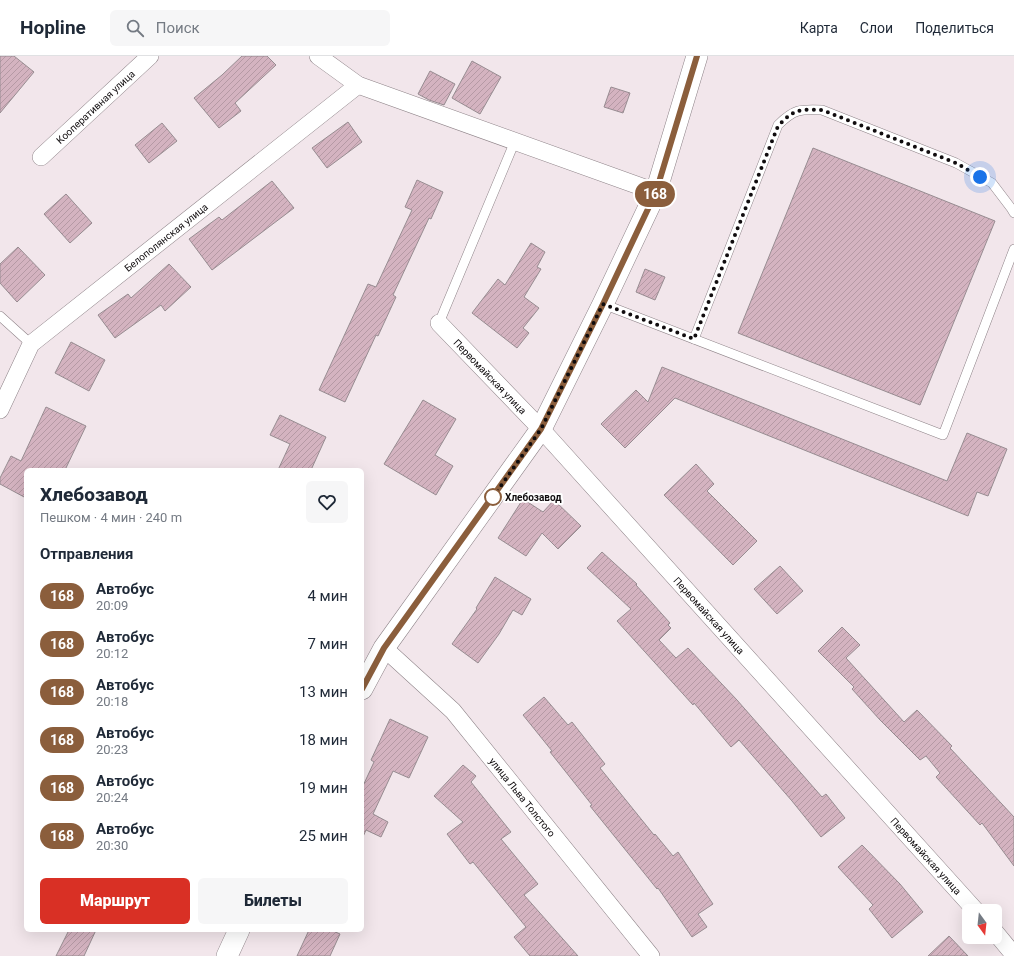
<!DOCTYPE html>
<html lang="ru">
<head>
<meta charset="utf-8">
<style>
  :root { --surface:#fff; --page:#f6f6f7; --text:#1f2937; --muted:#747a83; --line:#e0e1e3; --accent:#d93025 }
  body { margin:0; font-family:Roboto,sans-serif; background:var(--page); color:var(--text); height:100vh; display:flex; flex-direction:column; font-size:15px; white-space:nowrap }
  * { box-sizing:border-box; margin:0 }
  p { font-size:13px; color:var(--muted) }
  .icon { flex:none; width:22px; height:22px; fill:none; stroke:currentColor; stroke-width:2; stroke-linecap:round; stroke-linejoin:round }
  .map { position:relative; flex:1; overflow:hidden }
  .details { position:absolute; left:24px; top:412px; width:340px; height:464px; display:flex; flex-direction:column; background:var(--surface); border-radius:6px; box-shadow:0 4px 16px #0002 }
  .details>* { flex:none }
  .badge { padding:0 8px; border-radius:13px; font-size:14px; line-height:26px }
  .needle { width:26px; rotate:165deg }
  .tools { position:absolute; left:962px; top:848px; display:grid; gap:8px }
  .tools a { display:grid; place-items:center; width:40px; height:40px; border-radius:6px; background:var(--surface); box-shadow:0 4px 16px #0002; font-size:20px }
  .you { position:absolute; width:20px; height:20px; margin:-10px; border:3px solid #fff; border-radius:50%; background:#1a73e8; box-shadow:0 0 0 6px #1a73e833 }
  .map>.badge { position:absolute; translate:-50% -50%; box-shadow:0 0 0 2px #fff }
  h2 { padding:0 16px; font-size:15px; line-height:36px }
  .round { display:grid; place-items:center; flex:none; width:42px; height:42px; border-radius:6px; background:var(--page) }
  .overview { display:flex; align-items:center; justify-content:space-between; height:68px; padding:0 16px }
  h1 { font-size:19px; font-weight:800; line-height:30px }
  .primary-button { display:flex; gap:8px; margin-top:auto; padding:8px 16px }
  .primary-button a { flex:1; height:46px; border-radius:6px; background:var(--accent); color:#fff; font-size:16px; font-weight:800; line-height:46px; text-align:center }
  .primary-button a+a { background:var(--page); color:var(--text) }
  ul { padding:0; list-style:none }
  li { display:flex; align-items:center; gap:12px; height:48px; padding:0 16px }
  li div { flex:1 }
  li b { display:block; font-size:15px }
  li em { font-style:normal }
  li .badge { min-width:44px; font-weight:700; text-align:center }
  header { display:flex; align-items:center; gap:24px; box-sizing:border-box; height:56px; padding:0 20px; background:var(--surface); border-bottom:1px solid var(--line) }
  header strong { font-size:19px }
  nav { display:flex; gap:22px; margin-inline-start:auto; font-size:14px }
  .search { width:280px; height:36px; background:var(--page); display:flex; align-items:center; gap:10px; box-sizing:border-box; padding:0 14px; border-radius:6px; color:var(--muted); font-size:15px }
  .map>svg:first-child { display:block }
  .building { fill:url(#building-hatch); stroke:#978c91 }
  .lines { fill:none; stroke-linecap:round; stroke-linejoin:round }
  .service-casing { stroke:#8e8388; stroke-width:10 }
  .minor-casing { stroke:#8e8388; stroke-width:18 }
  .tertiary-casing { stroke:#8e8388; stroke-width:22 }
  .service { stroke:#fff; stroke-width:9 }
  .minor { stroke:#fff; stroke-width:17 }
  .tertiary { stroke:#fff; stroke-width:21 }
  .line-casing { stroke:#fff; stroke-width:9 }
  .line { stroke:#8b5e3c; stroke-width:6 }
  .walk { stroke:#100c0e; stroke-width:4; stroke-dasharray:0 7.2 }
  .stop-dot { fill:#fff; stroke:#8b5e3c; stroke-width:2 }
  .labels { text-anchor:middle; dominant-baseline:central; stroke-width:4; stroke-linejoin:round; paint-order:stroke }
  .street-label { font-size:10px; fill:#100c0e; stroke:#fff }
  .stop-label { font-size:10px; font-weight:bold; fill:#100c0e; stroke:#fff; text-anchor:start }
</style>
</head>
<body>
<header>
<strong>Hopline</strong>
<div class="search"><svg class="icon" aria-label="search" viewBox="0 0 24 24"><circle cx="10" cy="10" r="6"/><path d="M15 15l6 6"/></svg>Поиск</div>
<nav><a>Карта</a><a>Слои</a><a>Поделиться</a></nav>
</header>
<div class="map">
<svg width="1014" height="900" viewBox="0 0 1014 900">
  <defs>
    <pattern id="building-hatch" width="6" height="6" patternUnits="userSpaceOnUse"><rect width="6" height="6" fill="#d4b3c0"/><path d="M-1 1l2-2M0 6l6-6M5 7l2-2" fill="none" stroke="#b599a4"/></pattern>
  </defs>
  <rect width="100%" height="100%" fill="#f2e6eb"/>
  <g class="building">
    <polygon points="0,0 14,0 34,16 0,57"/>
    <polygon points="242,0 267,0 276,9 235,47 241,55 219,72 194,42 222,19"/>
    <polygon points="472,5 501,21 480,58 452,42"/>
    <polygon points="430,15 455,28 444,49 429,44 418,38"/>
    <polygon points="611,31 630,37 623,57 604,51"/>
    <polygon points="348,66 362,86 327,112 312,92"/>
    <polygon points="162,67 177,85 149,107 135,89"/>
    <polygon points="813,92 995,165 920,349 738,277"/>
    <polygon points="417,124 443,136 431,163 429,162 393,239 396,241 378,280 376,279 345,346 319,334 368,228 376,231 412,154 405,151"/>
    <polygon points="272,125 294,152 212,214 189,183 219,161 222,164"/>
    <polygon points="66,138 92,167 70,187 44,158"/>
    <polygon points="531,187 545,196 537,211 541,213 524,241 539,252 523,272 529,277 517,292 472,257 498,223 505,229"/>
    <polygon points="18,191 45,219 17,246 0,227 0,208"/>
    <polygon points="169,208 191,231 165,255 161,249 115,282 98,259 128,238 131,242"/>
    <polygon points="645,213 665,221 655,244 636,236"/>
    <polygon points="71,286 105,304 89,335 55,317"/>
    <polygon points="662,311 947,425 967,377 1007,393 988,440 977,436 968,460 675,342 625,392 601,368 636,334 648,346"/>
    <polygon points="423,344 456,363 435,399 453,410 436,439 384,408"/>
    <polygon points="46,351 86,370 65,414 26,414 26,442 0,428 0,422 11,400 21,405"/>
    <polygon points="280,359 326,381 311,414 278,414 290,388 270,379"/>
    <polygon points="696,408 714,428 707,435 757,485 733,509 664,439"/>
    <polygon points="523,443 543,456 554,444 581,470 558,493 542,477 526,500 498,482"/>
    <polygon points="602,496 637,528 636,529 670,567 668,569 671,572 659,584 676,602 688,592 737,644 822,741 826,738 845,762 821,781 792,745 739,684 731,691 694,647 693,649 617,565 631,553 587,512"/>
    <polygon points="780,510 803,535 777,558 754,533"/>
    <polygon points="495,521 531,543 522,559 513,554 499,578 478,607 452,588 477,553 476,552"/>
    <polygon points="842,571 860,589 846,602 904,666 917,654 952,690 950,692 1014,761 1014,810 982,767 980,769 936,721 940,717 926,700 920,704 880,664 852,633 854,631 818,595"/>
    <polygon points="544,641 568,669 572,666 605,708 600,712 654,779 655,778 673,800 678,796 713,848 698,858 707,871 692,881 658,832 657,833 590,750 592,749 550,696 552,695 523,659"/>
    <polygon points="390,663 428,681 409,722 393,715 373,758 388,766 381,781 366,774 362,783 362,732 374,706 371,704"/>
    <polygon points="463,709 476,720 471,726 511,776 501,783 538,828 524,839 578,900 530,900 514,881 526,871 473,806 470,808 447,778 463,766 434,740"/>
    <polygon points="862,789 900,828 923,856 892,882 869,853 873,849 838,811"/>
    <polygon points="69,874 96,874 84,900 56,900"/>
    <polygon points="309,874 331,874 340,878 330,900 297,900"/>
    <polygon points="949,880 968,900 928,900"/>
  </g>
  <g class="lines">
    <defs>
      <g id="service">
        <polyline points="603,248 943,379 1014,193"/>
        <polyline points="0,260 31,288"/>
        <polyline points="439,267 515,85"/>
        <path d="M 694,283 L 778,69 C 794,53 800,53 822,54 L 956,107 L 992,127 L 1011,152 L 1014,157"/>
      </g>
      <g id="minor">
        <polyline points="318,0 358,29 656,136"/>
        <path id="s1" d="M 41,101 L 150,0"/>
        <path id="s2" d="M 439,267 L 541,373 L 976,855"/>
        <path id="s3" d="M 0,354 L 31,288 L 358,29"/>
        <path id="s4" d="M 384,592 L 453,655 L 651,900"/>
        <polyline points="995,876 1014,899"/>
      </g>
      <g id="tertiary">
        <polyline points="362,633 384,592 541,373 603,248 656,136 697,0"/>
        <polyline points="227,900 239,874"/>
      </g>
    </defs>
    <use href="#service" class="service-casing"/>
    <use href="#minor" class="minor-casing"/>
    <use href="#tertiary" class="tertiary-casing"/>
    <use href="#service" class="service"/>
    <use href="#minor" class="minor"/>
    <use href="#tertiary" class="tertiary"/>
  </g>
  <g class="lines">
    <defs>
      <polyline id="line" points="362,633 384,592 541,373 603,248 656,136 697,0"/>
    </defs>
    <use href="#line" class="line-casing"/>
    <use href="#line" class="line"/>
    <path class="walk" d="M 493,441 L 541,373 L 603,248 L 694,283 L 778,70 C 794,53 800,53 822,54 L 956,107 L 980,121"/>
  </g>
  <circle class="stop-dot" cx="493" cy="441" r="8"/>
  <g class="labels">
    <g class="street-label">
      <text stroke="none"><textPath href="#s1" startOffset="74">Кооперативная улица</textPath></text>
      <text stroke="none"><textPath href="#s3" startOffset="245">Белополянская улица</textPath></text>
      <text stroke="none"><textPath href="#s2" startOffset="74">Первомайская улица</textPath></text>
      <text stroke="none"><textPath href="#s2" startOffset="398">Первомайская улица</textPath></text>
      <text stroke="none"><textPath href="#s4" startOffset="204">улица Льва Толстого</textPath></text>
      <text stroke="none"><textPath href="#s2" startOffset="722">Первомайская улица</textPath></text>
    </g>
    <g class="stop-label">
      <text x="505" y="441">Хлебозавод</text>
    </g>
  </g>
</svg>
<div class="tools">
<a><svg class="needle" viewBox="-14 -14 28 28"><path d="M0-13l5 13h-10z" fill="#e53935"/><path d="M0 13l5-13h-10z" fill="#747a83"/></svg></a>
</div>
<div class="you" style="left:980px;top:121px"></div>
<b class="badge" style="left:655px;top:138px;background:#8b5e3c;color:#fff">168</b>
<section class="details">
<div class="overview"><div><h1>Хлебозавод</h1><p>Пешком · 4 мин · 240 m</p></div><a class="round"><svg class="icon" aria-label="heart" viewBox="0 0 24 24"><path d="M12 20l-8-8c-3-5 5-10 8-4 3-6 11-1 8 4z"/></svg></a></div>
<h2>Отправления</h2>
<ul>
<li><span class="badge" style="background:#8b5e3c;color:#fff">168</span><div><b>Автобус</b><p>20:09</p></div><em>4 мин</em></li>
<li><span class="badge" style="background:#8b5e3c;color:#fff">168</span><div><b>Автобус</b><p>20:12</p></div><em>7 мин</em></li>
<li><span class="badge" style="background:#8b5e3c;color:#fff">168</span><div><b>Автобус</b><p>20:18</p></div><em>13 мин</em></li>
<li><span class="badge" style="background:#8b5e3c;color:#fff">168</span><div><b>Автобус</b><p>20:23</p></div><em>18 мин</em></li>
<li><span class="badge" style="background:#8b5e3c;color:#fff">168</span><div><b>Автобус</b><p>20:24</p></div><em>19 мин</em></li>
<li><span class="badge" style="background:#8b5e3c;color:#fff">168</span><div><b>Автобус</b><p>20:30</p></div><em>25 мин</em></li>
</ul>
<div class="primary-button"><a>Маршрут</a><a>Билеты</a></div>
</section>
</div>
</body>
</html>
